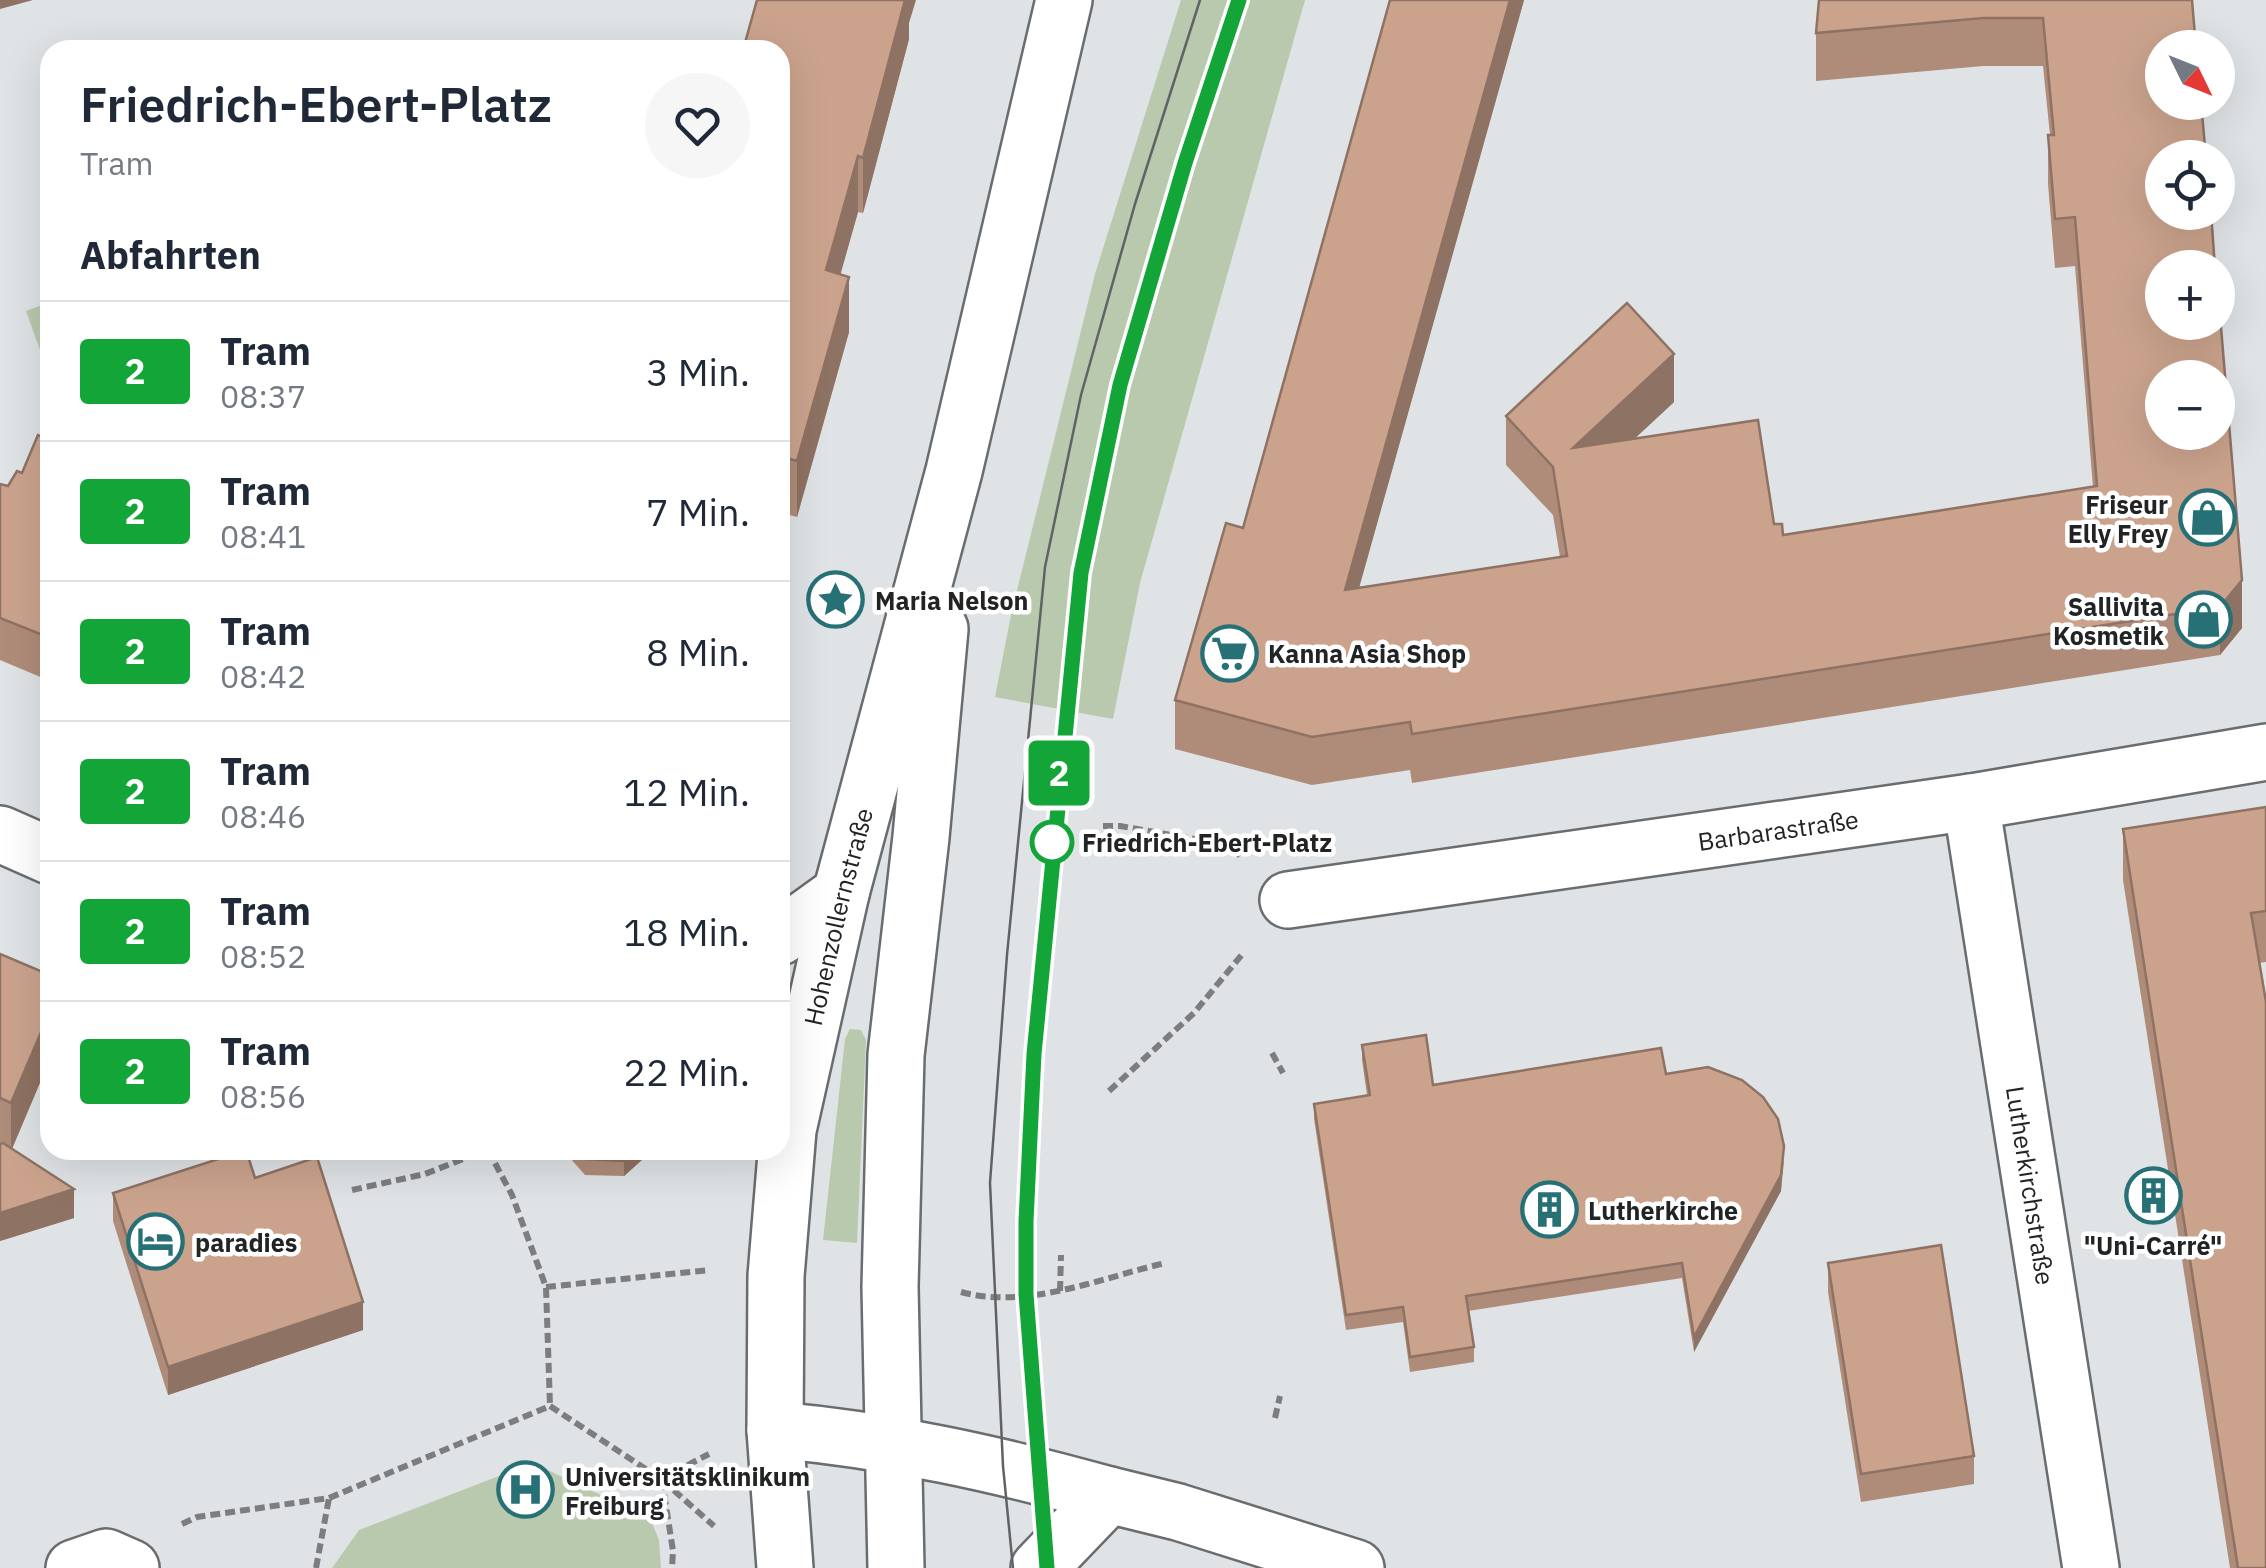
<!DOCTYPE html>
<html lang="de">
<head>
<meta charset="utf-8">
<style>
  :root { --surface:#fff; --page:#f6f6f7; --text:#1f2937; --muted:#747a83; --line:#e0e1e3 }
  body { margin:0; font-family:"IBM Plex Sans",sans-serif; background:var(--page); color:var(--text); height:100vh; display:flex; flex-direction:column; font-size:38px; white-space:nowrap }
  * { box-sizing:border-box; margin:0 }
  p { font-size:32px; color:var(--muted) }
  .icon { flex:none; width:55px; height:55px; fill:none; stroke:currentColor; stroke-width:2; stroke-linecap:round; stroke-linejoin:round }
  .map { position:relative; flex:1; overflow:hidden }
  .drawer { position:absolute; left:40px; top:40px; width:750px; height:1120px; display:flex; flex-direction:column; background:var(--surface); border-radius:30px; box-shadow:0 10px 40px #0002 }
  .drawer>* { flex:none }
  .badge { padding:0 20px; border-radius:8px; font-size:35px; line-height:65px }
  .needle { width:65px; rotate:133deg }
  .tools { position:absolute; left:2145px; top:30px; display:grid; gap:20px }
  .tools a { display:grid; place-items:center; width:90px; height:90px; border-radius:50%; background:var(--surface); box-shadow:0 10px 40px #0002; font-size:50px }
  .map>.badge { position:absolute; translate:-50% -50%; box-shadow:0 0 0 5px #fff }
  h2 { padding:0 40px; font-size:38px; line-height:90px }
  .round { display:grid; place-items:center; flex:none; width:105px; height:105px; border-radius:52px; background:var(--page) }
  .overview { display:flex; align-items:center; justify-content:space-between; height:170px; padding:0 40px }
  h1 { font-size:48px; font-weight:600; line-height:75px }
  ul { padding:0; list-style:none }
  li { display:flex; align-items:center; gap:30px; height:140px; padding:0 40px; border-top:2px solid var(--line) }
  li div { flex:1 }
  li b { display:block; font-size:38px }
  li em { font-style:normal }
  li .badge { min-width:110px; font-weight:700; text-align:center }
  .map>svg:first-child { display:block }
  .green { fill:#b9c9ae }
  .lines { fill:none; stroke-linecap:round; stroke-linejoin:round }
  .street-casing { stroke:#6a6d6f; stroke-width:60 }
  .secondary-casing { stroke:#6a6d6f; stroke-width:60 }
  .path { stroke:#7b7d7f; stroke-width:6; stroke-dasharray:10 5; stroke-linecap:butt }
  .street { stroke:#fff; stroke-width:55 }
  .secondary { stroke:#fff; stroke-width:55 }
  .tram { stroke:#606264; stroke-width:2.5 }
  .wall { fill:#af8c79 }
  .shaded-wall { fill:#8e7263 }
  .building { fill:#cba38d; stroke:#8e7263; stroke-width:2.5; fill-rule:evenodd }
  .line-casing { stroke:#fff; stroke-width:22 }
  .line { stroke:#13a538; stroke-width:15 }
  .stop-dot { fill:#fff; stroke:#13a538; stroke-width:5 }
  .labels { text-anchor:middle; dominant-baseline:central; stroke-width:9; stroke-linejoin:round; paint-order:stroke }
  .poi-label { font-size:25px; font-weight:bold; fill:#222324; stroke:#fff; text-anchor:start }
  .street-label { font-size:25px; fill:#222324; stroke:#fff }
  .stop-label { font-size:25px; font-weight:bold; fill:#222324; stroke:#fff; text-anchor:start }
</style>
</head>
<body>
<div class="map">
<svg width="2266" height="1568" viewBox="0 0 2266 1568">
  <rect width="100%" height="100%" fill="#dfe3e6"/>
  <g class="green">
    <polygon points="1181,0 1305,0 1140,583 1113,719 995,697 1011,615 1095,274"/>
    <polygon points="50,302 50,378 26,311"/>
    <polygon points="850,1029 861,1030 866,1040 857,1243 823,1240 845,1039"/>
    <polygon points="533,1463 650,1518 659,1540 661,1568 332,1568 359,1530"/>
  </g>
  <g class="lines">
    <defs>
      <g id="street">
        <path id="s1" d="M 1971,802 L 2091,1568"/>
        <polyline points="0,834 50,856"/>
        <path id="s2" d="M 1288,900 L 1971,802 L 2266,752"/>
        <polyline points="780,937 841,893"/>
        <polyline points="1109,1495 1178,1512 1356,1568"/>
        <polyline points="74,1568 106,1557 131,1568"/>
      </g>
      <g id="secondary">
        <path d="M 775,1430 C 890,1440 998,1464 1109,1495 L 1039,1568"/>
        <path id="s3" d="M 785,1568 L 775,1430 L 776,1276 L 788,1130 L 841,893 L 954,471 L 1064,0"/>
        <polyline points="896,1568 890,1287 896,1055 921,837 940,629"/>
      </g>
    </defs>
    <use href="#street" class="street-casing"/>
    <use href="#secondary" class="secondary-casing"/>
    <g class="path">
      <polyline points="1103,826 1120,826 1229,845 1240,856"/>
      <polyline points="1272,1053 1283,1073"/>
      <polyline points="1109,1091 1194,1013 1244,952"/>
      <polyline points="488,1150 512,1195 546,1287 550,1406"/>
      <polyline points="352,1190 425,1174 486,1150"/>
      <polyline points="546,1287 709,1270"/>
      <polyline points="1060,1291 1061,1255"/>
      <path d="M 961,1292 C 1026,1310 1101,1278 1165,1263"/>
      <polyline points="550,1406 661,1479 714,1526"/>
      <polyline points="1275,1418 1280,1396"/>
      <polyline points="661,1479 709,1454"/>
      <polyline points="662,1480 673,1551 672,1568"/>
      <polyline points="182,1524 197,1517 329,1498 550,1406"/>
      <polyline points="316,1568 329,1498"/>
    </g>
    <use href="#street" class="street"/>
    <use href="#secondary" class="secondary"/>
    <g class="tram">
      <polyline points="1013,1568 1003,1466 990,1183 1007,955 1045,567 1081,395 1135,204 1200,0"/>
      <polyline points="1047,1568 1027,1294 1026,1221 1034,1054 1081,573 1120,385 1185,163 1239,0"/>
    </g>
  </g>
  <g class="wall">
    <polygon points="757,0 909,23 909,39 863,213 858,212 840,274 849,332 797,517 786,514"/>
    <polygon points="1390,0 1524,0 1359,587 1560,557 1553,515 1506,465 1506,416 1674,402 1635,438 1774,524 1783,535 2093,487 2075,266 2055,268 2048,184 2048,135 2050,135 2043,66 1983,66 1816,81 1816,33 2192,0 2242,628 2220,655 1412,783 1410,770 1312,785 1175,749 1175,700 1243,528"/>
    <polygon points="50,441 50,681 0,660 0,484 8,486 22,473"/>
    <polygon points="2266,807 2266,962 2259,963 2266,1568 2230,1568 2123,880 2123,829"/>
    <polygon points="0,954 50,975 50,1059 12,1149 74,1218 0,1241"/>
    <polygon points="1362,1045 1433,1085 1666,1074 1784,1161 1781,1191 1694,1352 1682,1278 1468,1311 1474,1347 1474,1362 1410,1372 1403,1322 1346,1330 1314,1119 1314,1104 1367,1095 1362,1060"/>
    <polygon points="563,1150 653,1150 624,1176 585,1175"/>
    <polygon points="255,1178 363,1330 168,1395 113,1221 113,1193"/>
    <polygon points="1828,1263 1974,1456 1974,1484 1861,1502 1828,1292"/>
  </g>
  <g class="shaded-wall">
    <polygon points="0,0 33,0 0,9"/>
    <polygon points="905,0 916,0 909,23 909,39 863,213 863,158"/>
    <polygon points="1510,0 1524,0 1345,638 1345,590"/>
    <polygon points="858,156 858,212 826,326 826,270"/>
    <polygon points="849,277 849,332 797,517 797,461"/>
    <polygon points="1674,354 1674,402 1573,496 1573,448"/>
    <polygon points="786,458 786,514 780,535 780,479"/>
    <polygon points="2242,580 2242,628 2220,655 2220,607"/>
    <polygon points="50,1011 50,1059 11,1151 11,1103"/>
    <polygon points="1784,1146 1781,1191 1694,1352 1694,1337"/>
    <polygon points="636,1150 653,1150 624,1176 624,1161"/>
    <polygon points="74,1189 74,1218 0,1241 0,1213"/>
    <polygon points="363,1302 363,1330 168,1395 168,1367"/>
  </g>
  <g class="building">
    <polygon points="757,0 905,0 863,158 858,156 826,270 849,277 797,461 786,458 780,479 780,50 743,50"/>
    <path d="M 1390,0 L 1510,0 L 1345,590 L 1567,556 L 1553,467 L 1506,416 L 1627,303 L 1674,354 L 1573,448 L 1758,420 L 1774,524 L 1782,524 L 1783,535 L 2097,486 L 2075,217 L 2055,219 L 2048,135 L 2054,135 L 2043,18 L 1983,18 L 1816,33 L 1819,0 L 2192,0 L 2196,48 L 2162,48 L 2162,102 L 2201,102 L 2206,158 L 2162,158 L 2162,212 L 2211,212 L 2215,268 L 2162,268 L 2162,322 L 2218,322 L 2218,291 L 2242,580 L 2220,607 L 1412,734 L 1410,722 L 1312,737 L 1175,700 L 1226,523 L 1243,528 ZM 2162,378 L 2218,378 L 2218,432 L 2162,432 Z"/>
    <polygon points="38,435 50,441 50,638 0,618 0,484 8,486 17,471 22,473"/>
    <polygon points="2266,807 2266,911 2251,913 2266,1002 2266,1568 2238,1568 2123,829"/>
    <polygon points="0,954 50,975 50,1011 11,1103 0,1098"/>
    <polygon points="1426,1035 1433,1085 1661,1048 1666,1074 1708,1067 1742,1080 1763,1097 1778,1119 1784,1146 1781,1175 1694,1337 1682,1263 1466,1296 1474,1347 1410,1357 1403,1307 1346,1315 1314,1104 1370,1095 1362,1045"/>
    <polygon points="3,1143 74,1189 0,1213 0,1144"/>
    <polygon points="246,1150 255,1178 317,1157 363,1302 168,1367 113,1193"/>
    <polygon points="577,1150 636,1150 624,1161 585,1159"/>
    <polygon points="1941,1245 1974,1456 1861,1474 1828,1263"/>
  </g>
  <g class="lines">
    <defs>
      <polyline id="line" points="1047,1568 1026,1294 1026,1221 1034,1054 1081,573 1120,385 1185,163 1239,0"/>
    </defs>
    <use href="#line" class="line-casing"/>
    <use href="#line" class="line"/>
  </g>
  <defs>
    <symbol id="shop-ring" viewBox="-11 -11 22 22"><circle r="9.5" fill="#fff" stroke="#267076" stroke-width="1.5"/><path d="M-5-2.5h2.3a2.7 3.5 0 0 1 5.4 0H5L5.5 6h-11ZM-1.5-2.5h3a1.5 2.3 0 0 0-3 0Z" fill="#267076"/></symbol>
    <symbol id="sight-ring" viewBox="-11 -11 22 22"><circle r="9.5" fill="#fff" stroke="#267076" stroke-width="1.5"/><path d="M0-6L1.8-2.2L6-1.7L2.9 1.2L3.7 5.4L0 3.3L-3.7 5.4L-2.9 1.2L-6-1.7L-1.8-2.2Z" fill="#267076"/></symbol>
    <symbol id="supermarket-ring" viewBox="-11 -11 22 22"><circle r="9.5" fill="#fff" stroke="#267076" stroke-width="1.5"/><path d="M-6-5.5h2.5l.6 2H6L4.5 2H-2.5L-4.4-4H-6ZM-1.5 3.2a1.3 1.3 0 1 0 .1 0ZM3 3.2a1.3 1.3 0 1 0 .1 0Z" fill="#267076"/></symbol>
    <symbol id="building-ring" viewBox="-11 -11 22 22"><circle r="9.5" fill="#fff" stroke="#267076" stroke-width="1.5"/><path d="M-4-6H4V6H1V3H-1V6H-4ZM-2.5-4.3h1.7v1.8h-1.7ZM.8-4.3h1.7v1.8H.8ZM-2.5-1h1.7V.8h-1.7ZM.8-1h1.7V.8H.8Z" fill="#267076"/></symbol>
    <symbol id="hotel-ring" viewBox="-11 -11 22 22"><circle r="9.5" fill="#fff" stroke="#267076" stroke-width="1.5"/><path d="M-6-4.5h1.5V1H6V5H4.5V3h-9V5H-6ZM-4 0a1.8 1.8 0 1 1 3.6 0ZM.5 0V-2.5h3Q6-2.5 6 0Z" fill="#267076"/></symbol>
    <symbol id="hospital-ring" viewBox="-11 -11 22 22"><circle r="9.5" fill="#fff" stroke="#267076" stroke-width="1.5"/><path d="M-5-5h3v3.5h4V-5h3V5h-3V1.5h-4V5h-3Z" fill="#267076"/></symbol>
  </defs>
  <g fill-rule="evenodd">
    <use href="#shop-ring" x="2176" y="486" width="63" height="63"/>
    <use href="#sight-ring" x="804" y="568" width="63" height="63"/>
    <use href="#shop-ring" x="2172" y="588" width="63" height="63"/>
    <use href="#supermarket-ring" x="1198" y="622" width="63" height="63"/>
    <use href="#building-ring" x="2122" y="1164" width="63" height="63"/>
    <use href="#building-ring" x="1518" y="1178" width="63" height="63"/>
    <use href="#hotel-ring" x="124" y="1210" width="63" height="63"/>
    <use href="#hospital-ring" x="494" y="1458" width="63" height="63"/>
  </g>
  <circle class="stop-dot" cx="1052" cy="842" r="20"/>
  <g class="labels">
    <g class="poi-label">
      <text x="2168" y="504" text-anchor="end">Friseur<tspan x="2168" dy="29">Elly Frey</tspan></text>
      <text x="875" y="600">Maria Nelson</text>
      <text x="2164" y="606" text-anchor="end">Sallivita<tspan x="2164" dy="29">Kosmetik</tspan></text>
      <text x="1268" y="653">Kanna Asia Shop</text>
      <text x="1588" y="1210">Lutherkirche</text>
      <text x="195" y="1242">paradies</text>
      <text x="2153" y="1245" text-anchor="middle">"Uni-Carré"</text>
      <text x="565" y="1476">Universitätsklinikum<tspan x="565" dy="29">Freiburg</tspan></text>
    </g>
    <g class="street-label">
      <text stroke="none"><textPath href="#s2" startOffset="495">Barbarastraße</textPath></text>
      <text stroke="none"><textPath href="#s3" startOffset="658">Hohenzollernstraße</textPath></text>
      <text stroke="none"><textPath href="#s1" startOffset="388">Lutherkirchstraße</textPath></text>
    </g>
    <g class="stop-label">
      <text x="1082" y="842">Friedrich-Ebert-Platz</text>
    </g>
  </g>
</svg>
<div class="tools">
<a><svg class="needle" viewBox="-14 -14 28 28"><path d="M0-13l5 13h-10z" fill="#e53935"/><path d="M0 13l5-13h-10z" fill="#747a83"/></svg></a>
<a><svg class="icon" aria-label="locate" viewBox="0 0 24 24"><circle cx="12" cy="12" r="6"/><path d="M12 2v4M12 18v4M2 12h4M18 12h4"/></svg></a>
<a>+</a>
<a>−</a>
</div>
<b class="badge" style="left:1059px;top:773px;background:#13a538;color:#fff">2</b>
<section class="drawer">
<div class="overview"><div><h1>Friedrich-Ebert-Platz</h1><p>Tram</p></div><a class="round"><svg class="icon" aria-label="heart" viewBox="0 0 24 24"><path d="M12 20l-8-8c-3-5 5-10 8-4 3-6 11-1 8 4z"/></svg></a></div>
<h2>Abfahrten</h2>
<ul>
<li><span class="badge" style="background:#13a538;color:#fff">2</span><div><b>Tram</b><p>08:37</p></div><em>3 Min.</em></li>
<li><span class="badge" style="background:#13a538;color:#fff">2</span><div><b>Tram</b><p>08:41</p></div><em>7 Min.</em></li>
<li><span class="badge" style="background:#13a538;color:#fff">2</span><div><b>Tram</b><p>08:42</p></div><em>8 Min.</em></li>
<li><span class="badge" style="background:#13a538;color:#fff">2</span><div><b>Tram</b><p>08:46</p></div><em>12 Min.</em></li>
<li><span class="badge" style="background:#13a538;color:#fff">2</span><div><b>Tram</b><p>08:52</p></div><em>18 Min.</em></li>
<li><span class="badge" style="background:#13a538;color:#fff">2</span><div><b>Tram</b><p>08:56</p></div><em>22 Min.</em></li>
</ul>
</section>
</div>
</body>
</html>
